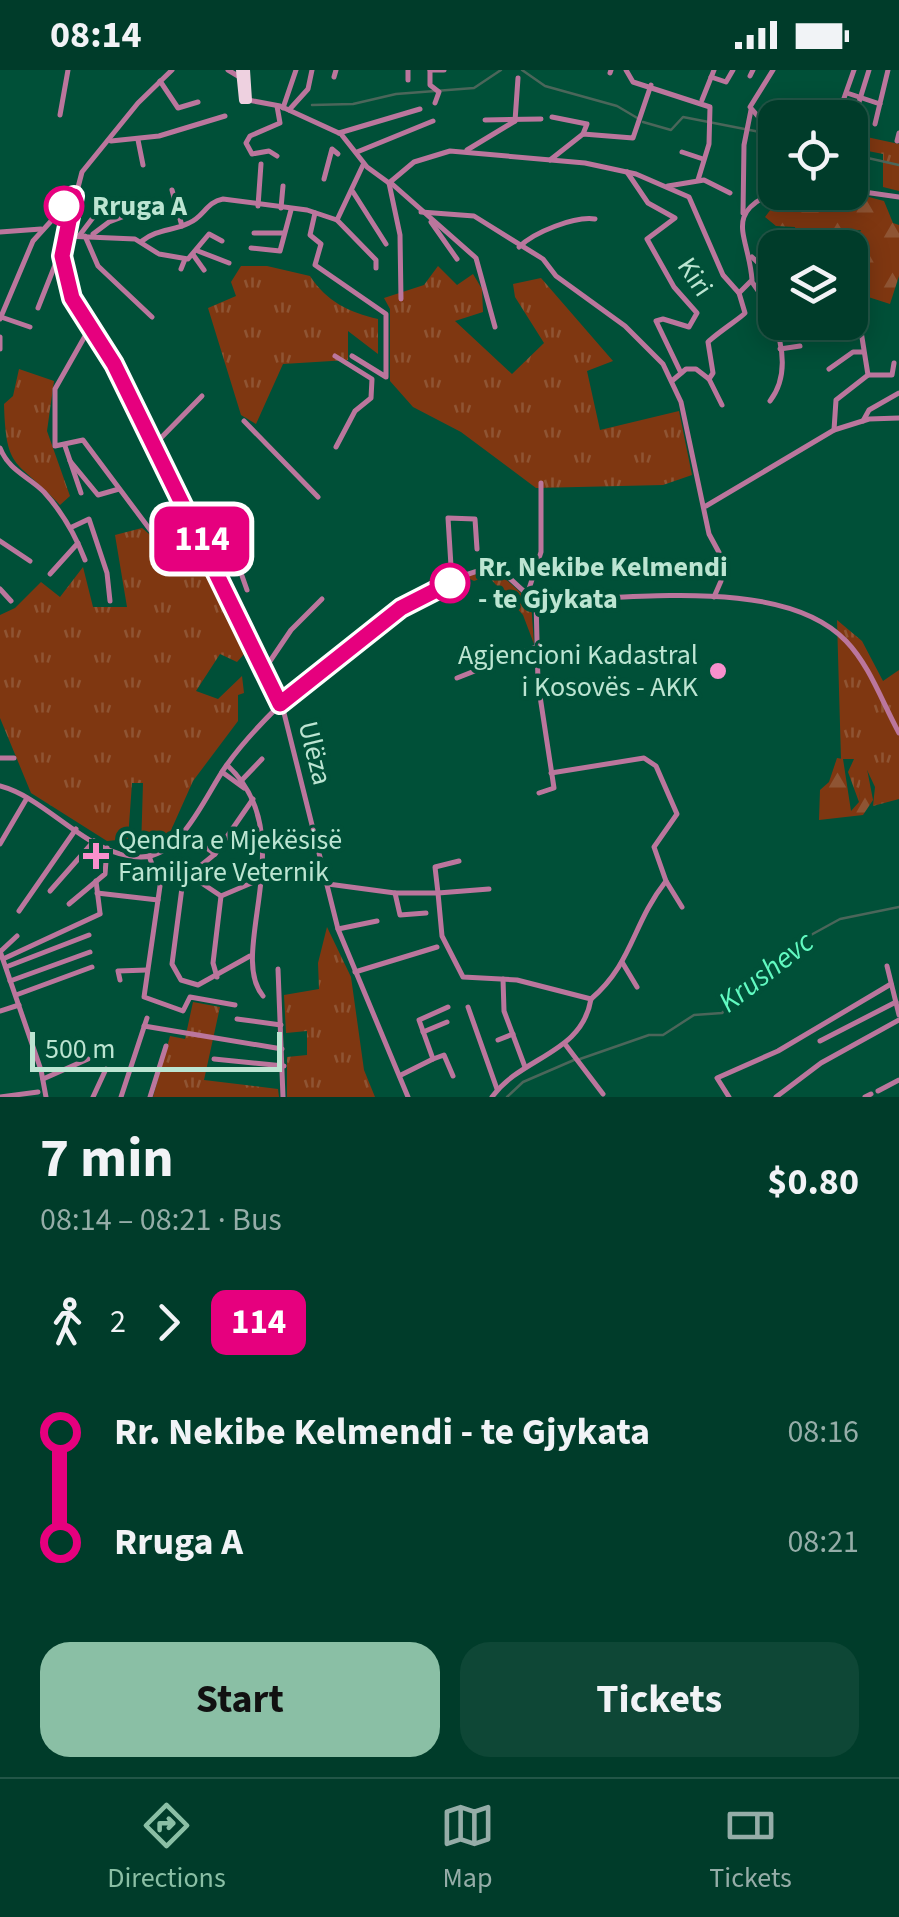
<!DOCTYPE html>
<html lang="en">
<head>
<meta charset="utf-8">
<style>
  :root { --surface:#003c2a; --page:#0e4736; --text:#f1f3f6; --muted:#95ada8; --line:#225647; --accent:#8abfa5 }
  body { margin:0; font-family:"Source Sans 3",sans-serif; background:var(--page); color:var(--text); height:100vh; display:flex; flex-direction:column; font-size:38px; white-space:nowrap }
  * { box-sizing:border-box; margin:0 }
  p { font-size:32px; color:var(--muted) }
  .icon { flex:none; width:55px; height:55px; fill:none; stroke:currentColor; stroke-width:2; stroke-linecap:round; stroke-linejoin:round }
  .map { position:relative; height:1027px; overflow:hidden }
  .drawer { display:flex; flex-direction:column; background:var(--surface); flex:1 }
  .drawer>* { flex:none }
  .badge { padding:0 20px; border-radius:15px; font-size:35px; line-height:65px }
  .tools { position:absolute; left:758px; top:30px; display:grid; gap:20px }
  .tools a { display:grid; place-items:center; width:110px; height:110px; border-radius:20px; background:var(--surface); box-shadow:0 5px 25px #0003,0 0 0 2px var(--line); font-size:50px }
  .scale { position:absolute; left:30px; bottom:25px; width:252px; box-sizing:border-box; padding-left:10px; border:5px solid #bce5d2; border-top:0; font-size:28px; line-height:35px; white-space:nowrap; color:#bce5d2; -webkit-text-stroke:8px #005038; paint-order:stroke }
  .map>.badge { position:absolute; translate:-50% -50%; box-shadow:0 0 0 5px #fff }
  .legs { display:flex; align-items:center; gap:15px; height:110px; padding:0 40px; font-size:32px }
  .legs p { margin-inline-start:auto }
  .overview { display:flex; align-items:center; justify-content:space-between; height:170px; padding:0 40px }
  h1 { font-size:55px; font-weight:700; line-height:75px }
  .primary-button { display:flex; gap:20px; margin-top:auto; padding:20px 40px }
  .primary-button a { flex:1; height:115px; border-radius:30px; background:var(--accent); color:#111; font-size:40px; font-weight:700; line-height:115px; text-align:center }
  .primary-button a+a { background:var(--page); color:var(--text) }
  ul { padding:0 40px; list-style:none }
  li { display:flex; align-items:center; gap:35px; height:110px; font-size:38px }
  li i { display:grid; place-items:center; width:15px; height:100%; margin:0 12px; background:currentColor }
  li i::after { content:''; width:25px; height:25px; margin:-12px; border:8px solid; border-radius:50%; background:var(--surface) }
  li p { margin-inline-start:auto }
  li:first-child i { background:linear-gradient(#0000 50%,currentColor 0) }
  li:last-child i { background:linear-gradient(currentColor 50%,#0000 0) }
  .status { display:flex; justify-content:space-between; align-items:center; height:70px; padding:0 50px; background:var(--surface); direction:ltr }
  .status svg { height:28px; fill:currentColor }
  .menu { display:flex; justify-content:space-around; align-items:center; height:140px; border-top:2px solid var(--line); background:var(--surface); font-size:28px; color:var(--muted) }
  .menu a { display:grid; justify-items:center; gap:5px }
  .menu .current { color:var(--accent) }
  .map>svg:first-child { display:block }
  .grass { fill:url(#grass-tufts) }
  .forest { fill:url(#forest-firs) }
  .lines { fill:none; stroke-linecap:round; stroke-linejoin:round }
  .stream { stroke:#4b665a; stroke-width:2.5 }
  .minor { stroke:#bb769d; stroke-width:5 }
  .major { stroke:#eed1e0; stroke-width:8 }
  .line-1-casing { stroke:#fff; stroke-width:22 }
  .line-1 { stroke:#e6007e; stroke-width:15 }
  .stop-1-dot { fill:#fff; stroke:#e6007e; stroke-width:5 }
  .poi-dot { fill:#f890cd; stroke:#005038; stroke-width:4 }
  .labels { text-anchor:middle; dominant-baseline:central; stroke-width:9; stroke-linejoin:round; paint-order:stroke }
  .stop-label { font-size:28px; font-weight:bold; fill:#bce5d2; stroke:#005038; text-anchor:start }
  .street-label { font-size:28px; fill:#bce5d2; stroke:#005038 }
  .poi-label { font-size:28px; fill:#bce5d2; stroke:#005038; text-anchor:end }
  .water-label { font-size:30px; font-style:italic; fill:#61fac1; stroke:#005038 }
</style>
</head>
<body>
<div class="status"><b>08:14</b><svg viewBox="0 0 49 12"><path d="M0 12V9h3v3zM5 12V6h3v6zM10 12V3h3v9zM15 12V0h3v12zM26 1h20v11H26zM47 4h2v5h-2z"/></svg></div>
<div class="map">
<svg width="899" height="1027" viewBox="0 0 899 1027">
  <defs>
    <pattern id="grass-tufts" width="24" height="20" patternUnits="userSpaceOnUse" patternTransform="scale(2.5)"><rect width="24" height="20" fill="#7f3711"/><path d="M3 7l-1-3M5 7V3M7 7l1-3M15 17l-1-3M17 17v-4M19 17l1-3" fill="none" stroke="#8f5433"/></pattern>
    <pattern id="forest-firs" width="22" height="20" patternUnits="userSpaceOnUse" patternTransform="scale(2.5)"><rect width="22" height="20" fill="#7f3711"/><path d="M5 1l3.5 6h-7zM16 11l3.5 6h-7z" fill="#8f5433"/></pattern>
  </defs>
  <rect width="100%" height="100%" fill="#005038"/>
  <g class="grass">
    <polygon points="862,66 899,74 899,121 883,117 883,84 858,79"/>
    <path d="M 241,196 L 267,196 L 310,206 C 327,232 349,242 378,249 L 378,284 L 348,261 L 348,290 L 283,294 L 256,354 L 241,345 L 208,238 L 236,226 L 231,212 Z"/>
    <polygon points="438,196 457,215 473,204 482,219 483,242 455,251 512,304 544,273 515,227 513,214 541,208 613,291 587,301 600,360 679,341 692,405 663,415 536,418 461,362 413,337 390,311 390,239 384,228 424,215"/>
    <path d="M 19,299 L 54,311 L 47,361 L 70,426 L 60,435 C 17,388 6,404 4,334 L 13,326 Z"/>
    <polygon points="142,458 173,484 205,492 246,582 237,592 220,584 196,621 218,629 242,606 244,623 238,625 238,651 193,711 168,767 141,780 143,713 132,713 128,769 107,771 31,723 0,648 0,545 15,538 41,512 60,527 83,497 93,537 127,537 115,465"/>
    <polygon points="483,500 499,503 531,532 534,574 523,545 488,506 474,511 466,507"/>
    <polygon points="837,550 862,571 883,611 899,600 899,729 873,736 875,717 867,700 862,699 859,732 848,702 854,689 841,689"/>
    <polygon points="327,857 351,907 364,1000 375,1027 287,1027 287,987 307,985 307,961 286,963 284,925 319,919 318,893"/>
    <polygon points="193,932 220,937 204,1010 278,1019 279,1027 153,1027 170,966 185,969"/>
  </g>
  <g class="forest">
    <path d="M 850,122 L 884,131 L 893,153 L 899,155 L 899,206 L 890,234 L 862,225 C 853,196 846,186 861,160 L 835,162 L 829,177 L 798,177 L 795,157 L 776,156 L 765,147 L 774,135 L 798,134 L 803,123 Z"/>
    <polygon points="837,688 843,689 851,741 859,732 861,699 867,699 873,730 863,745 819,750 820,720 829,712"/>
  </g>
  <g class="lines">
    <g class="stream">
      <polyline points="522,0 545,16 617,36 639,49"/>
      <polyline points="312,35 353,34 396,24 474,18 501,0"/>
      <polyline points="643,52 671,60 683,47 760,62"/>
      <polyline points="772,62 775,61"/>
      <polyline points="850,84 899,95"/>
      <polyline points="580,989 649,965 663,965 694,945 722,943 809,866 840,849 899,837"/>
      <polyline points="507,1027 523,1012 574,990"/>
    </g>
    <g class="minor">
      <polyline points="172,0 138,33 82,102 62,179 66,208 79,241 114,293 163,402 199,462 284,643 338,859 408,1027"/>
      <polyline points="228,0 238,6"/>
      <polyline points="408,0 408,10"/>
      <polyline points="430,0 430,15 439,22 435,33"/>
      <polyline points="430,0 444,0"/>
      <polyline points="626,0 633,12 710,37 709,74 698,110"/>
      <polyline points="610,3 611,0"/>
      <polyline points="750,6 753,0"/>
      <polyline points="334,7 336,0"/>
      <polyline points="711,7 726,12 733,0"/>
      <polyline points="160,11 178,38 198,32"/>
      <polyline points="847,23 880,34"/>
      <polyline points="248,30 280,36 341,64 367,97 389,113"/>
      <polyline points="702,30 714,0"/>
      <polyline points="277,36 280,53 250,66 246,73 252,84 269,81 277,86"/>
      <polyline points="283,38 296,0"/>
      <polyline points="289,40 308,19 312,0"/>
      <polyline points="60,45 68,0"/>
      <polyline points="552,47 587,54 583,64"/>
      <polyline points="837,48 854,0"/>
      <polyline points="854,48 869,0"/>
      <polyline points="485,50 541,49"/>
      <polyline points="515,51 518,8"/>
      <polyline points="875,54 888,0"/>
      <polyline points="339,63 420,39"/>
      <polyline points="138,70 143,95"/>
      <polyline points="111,71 159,66 225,46"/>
      <polyline points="897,71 899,63"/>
      <polyline points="467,80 515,51"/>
      <polyline points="357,82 433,51"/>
      <polyline points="682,82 703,89"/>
      <polyline points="550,90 583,64 633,68 651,15"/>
      <polyline points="627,102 648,133 675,148 647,169 674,217 697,243 689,257 663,249 656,251 681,303"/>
      <polyline points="324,109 332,79 338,84"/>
      <path d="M 389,113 L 414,92 L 450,81 L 585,93 L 636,104 L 689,127 L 723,205 L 739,223 L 745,243 C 742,247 717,263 708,272 L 713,303 L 709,309"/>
      <polyline points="389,113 400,165 401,229"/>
      <polyline points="391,113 476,188 495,257"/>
      <polyline points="668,116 704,110 730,123"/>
      <polyline points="172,120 182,156"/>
      <polyline points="850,120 899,127"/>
      <polyline points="353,122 386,174"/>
      <polyline points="761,128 759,87 767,57 750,37 773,0"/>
      <polyline points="258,136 261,94"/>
      <polyline points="281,138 283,116"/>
      <polyline points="421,142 474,146 543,189 556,206 625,256 663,294 681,332 709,464 722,488 721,511 714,527"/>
      <polyline points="315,143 310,165 321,174 315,195 386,244 386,307 352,286"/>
      <polyline points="743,143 744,75 751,40"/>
      <polyline points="337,150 363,95"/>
      <polyline points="431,152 457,189"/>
      <polyline points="0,162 41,159"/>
      <polyline points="254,163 284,163"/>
      <polyline points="93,164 109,152 138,141"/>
      <polyline points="65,166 135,169 159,184 188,189 209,164 222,171"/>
      <polyline points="79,166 95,145 127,130"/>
      <polyline points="85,166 98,196 152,247"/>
      <path d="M 142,171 C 157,159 173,161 189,153 C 204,147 206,132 223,129 L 307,140 L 337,150 L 376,190 L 376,198"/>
      <path d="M 519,177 C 534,162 575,146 595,149"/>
      <polyline points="251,178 280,181 291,140"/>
      <polyline points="198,181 229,193"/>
      <polyline points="194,186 204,200"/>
      <polyline points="752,187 775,209"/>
      <polyline points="181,199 185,189"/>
      <path d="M 752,212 C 776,244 796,297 770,331"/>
      <polyline points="850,214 859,252"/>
      <path d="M 739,223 L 752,210 C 749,166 722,144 775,122"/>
      <polyline points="38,238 59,185"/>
      <polyline points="1,247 30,257"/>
      <polyline points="0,249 33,171 72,128"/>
      <polyline points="774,257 826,252"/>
      <polyline points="89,259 55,319 55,376 83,370 172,489 209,486"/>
      <polyline points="0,267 0,279"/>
      <polyline points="780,279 800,276"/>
      <polyline points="335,286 372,309 371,328 355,341 336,377"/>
      <polyline points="829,299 853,282 863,282"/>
      <polyline points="868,305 892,305 894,293"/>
      <polyline points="673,310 686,299 696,299 709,309 722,335"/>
      <polyline points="244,351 318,427"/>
      <polyline points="863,351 869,340 899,323"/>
      <polyline points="834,360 836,330 868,305 860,255 850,252"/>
      <polyline points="65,376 81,423"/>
      <polyline points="153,376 202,326"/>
      <path d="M 0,378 C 9,401 28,406 44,422 C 63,443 75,464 85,490"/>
      <polyline points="70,391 98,425 119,419"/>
      <polyline points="706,436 834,360 869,349 899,348"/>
      <polyline points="72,457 89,449 107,503 110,531"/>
      <polyline points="229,469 247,520"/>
      <polyline points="0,471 30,491"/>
      <polyline points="210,488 234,480"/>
      <polyline points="50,504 78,473"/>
      <polyline points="452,512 448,448 475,449 477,479"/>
      <polyline points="0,519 11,531"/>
      <polyline points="527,525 541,482 541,413"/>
      <polyline points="536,530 538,613 554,718 539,723"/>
      <polyline points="264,600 291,560 322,529"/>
      <polyline points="457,608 538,576"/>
      <polyline points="0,688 14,688"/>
      <path d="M 227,695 C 304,765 226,882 263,926"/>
      <polyline points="222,702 244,718"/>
      <path d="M 551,703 L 644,688 L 656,696 L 677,744 L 654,777 L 666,811 C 632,854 633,893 591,929"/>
      <polyline points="240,712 262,689"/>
      <path d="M 0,716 C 49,729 88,787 141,787 C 182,787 206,724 226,696 C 274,628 408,514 490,498 C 511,501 519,525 541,530 C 625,531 782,504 846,571 C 870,596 882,632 899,663"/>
      <polyline points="183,761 215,784"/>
      <polyline points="0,774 27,728"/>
      <polyline points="149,786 160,816 144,927 183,941 190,927 235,935"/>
      <polyline points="459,791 435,797 438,823 489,819"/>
      <polyline points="188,804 221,826 261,809"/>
      <polyline points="96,811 100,843"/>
      <polyline points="666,811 682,837"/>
      <polyline points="328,814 395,823 438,823 442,866 463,907 517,910 591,929"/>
      <polyline points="50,821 94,771"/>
      <polyline points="97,823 158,830"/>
      <polyline points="395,823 400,845 426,843"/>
      <polyline points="69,834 105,804 107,778"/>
      <polyline points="19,841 76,759"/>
      <polyline points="338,859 377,851"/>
      <polyline points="0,881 41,1000 46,1027"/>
      <polyline points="1,881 17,866"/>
      <polyline points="250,886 198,915 181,910 172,894 183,810 215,784 253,729"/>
      <polyline points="3,889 100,844"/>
      <polyline points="622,892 637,917"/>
      <polyline points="887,896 899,945"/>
      <polyline points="6,897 89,865"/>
      <polyline points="278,899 283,1027"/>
      <polyline points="355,902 437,877"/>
      <polyline points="217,907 213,893 221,826"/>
      <polyline points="503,909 504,941 525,997"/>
      <polyline points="120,910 118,901 147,900"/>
      <polyline points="10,911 90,882"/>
      <polyline points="16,925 92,897"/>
      <polyline points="468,937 497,1019"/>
      <polyline points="0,941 19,935"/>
      <polyline points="237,949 281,955"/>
      <polyline points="144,956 282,979"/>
      <polyline points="423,962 447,952"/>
      <polyline points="498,970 513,964"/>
      <polyline points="820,971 896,932"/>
      <polyline points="565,974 603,1024"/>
      <polyline points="214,989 284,996"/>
      <polyline points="433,989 444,985 453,1006"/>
      <polyline points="401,1005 433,989 419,950 448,937"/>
      <polyline points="43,1009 88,989"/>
      <polyline points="878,1021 899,1010"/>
      <polyline points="0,1027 38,1022"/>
      <polyline points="93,1027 106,999"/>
      <polyline points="121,1027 147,948"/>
      <polyline points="150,1027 166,976"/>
      <path d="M 492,1027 C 522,986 582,984 591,929"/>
      <polyline points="729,1027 717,1008 778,981 891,914"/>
      <polyline points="776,1027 821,993 899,950"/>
      <polyline points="865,1027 871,1024"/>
    </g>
    <polyline class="major" points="240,0 243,30 248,30 246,0"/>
  </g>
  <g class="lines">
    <defs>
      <polyline id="line-1" points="64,136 74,126 62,186 72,228 114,294 280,634 401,538 450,513"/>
    </defs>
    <use href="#line-1" class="line-1-casing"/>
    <use href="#line-1" class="line-1"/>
  </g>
  <g class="stop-1-dot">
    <circle cx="64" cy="136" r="18"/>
    <circle cx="450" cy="513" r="18"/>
  </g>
  <g class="poi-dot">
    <circle cx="718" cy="601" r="10"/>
    <path d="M91 771h10v10h10v10h-10v10h-10v-10h-10v-10h10z"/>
  </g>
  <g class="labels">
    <g class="stop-label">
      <text x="92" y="136">Rruga A</text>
      <text x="478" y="497">Rr. Nekibe Kelmendi<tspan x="478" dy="32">- te Gjykata</tspan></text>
    </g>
    <g class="street-label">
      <text transform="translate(695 207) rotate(56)">Kiri</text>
      <text transform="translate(315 683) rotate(76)">Ulëza</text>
    </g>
    <g class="poi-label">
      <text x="698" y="585">Agjencioni Kadastral<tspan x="698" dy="32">i Kosovës - AKK</tspan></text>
      <text x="118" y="770" text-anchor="start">Qendra e Mjekësisë<tspan x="118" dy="32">Familjare Veternik</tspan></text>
    </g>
    <g class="water-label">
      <text transform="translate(766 902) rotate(-38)">Krushevc</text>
    </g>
  </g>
</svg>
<div class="tools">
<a><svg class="icon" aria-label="locate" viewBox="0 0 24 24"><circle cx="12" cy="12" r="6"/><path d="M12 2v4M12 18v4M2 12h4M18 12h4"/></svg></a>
<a><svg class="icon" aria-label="layers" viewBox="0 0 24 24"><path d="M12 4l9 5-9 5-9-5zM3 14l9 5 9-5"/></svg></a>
</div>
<div class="scale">500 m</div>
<b class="badge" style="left:202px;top:469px;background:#e6007e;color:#fff">114</b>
</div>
<section class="drawer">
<div class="overview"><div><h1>7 min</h1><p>08:14 – 08:21 · Bus</p></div><b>$0.80</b></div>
<div class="legs"><svg class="icon" aria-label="walk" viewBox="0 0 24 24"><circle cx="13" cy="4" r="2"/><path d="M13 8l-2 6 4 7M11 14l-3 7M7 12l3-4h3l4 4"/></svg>2<svg class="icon" aria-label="forward" viewBox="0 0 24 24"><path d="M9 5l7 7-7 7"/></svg><b class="badge" style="background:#e6007e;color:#fff">114</b></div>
<ul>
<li><i style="color:#e6007e"></i><b>Rr. Nekibe Kelmendi - te Gjykata</b><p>08:16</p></li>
<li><i style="color:#e6007e"></i><b>Rruga A</b><p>08:21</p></li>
</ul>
<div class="primary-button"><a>Start</a><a>Tickets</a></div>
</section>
<nav class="menu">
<a class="current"><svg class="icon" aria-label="directions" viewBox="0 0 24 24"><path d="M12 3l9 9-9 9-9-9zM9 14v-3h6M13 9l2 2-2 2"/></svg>Directions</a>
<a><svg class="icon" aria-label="map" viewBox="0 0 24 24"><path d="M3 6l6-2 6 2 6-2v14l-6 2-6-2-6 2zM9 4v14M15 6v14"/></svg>Map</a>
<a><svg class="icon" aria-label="tickets" viewBox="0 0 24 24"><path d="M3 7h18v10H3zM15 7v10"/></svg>Tickets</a>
</nav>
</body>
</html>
